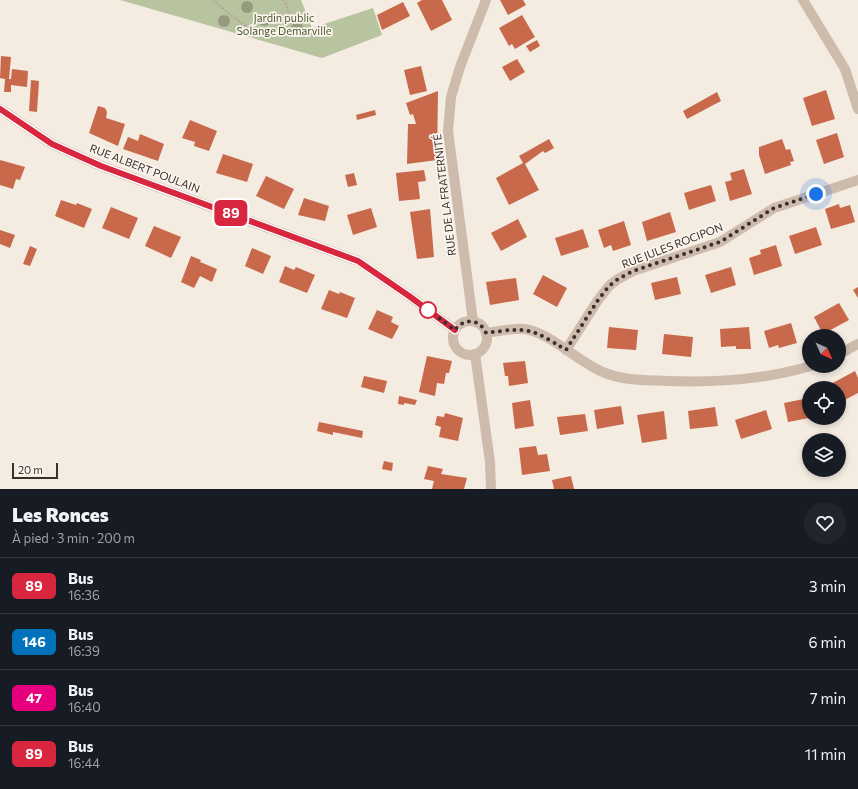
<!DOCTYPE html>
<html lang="fr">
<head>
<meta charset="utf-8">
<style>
  :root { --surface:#171b24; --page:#20242c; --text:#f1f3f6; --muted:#9ea1a6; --line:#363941 }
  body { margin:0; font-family:Commissioner,sans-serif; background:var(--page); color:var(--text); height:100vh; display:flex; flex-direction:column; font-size:15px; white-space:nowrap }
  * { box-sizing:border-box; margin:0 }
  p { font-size:13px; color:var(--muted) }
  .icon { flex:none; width:22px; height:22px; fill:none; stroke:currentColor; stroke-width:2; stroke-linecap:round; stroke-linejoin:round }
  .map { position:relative; height:489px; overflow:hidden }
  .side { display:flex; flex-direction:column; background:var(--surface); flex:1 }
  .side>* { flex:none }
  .badge { padding:0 8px; border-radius:6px; font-size:14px; line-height:26px }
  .needle { width:26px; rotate:135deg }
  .buttons { position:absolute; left:802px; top:329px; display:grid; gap:8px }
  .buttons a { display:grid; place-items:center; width:44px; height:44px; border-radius:50%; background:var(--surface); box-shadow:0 2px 6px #0003; font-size:20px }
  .scale { position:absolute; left:12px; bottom:10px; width:46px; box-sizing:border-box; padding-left:4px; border:2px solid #3b302b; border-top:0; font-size:11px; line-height:14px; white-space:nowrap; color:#3b302b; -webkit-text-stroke:3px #fbf5ee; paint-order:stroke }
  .you { position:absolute; width:20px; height:20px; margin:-10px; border:3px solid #fff; border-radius:50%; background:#1a73e8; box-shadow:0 0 0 6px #1a73e833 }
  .map>.badge { position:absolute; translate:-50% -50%; box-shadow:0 0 0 2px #fff }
  .round { display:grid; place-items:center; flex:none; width:42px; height:42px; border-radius:21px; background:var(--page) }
  .head { display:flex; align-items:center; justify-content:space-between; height:68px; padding:0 12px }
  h1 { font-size:19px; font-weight:800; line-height:30px }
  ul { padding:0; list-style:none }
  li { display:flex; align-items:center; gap:12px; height:56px; padding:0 12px; border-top:1px solid var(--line) }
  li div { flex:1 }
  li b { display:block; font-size:15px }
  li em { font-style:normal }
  li .badge { min-width:44px; font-weight:700; text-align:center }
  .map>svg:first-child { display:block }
  .green { fill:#b8c4a0 }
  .building { fill:#c8694b }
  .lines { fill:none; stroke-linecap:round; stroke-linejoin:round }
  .path { stroke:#b9a596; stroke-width:2.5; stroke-dasharray:2 2; stroke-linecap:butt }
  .street { stroke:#cdbbac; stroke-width:10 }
  .tree { fill:#969b7f }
  .line-casing { stroke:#fff; stroke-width:9 }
  .line { stroke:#d7263d; stroke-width:6 }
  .walk { stroke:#3b302b; stroke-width:4; stroke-dasharray:0 7.2 }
  .stop-dot { fill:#fff; stroke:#d7263d; stroke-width:2 }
  .labels { text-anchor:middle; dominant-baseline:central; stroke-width:3.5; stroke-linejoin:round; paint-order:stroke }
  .park-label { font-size:11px; fill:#4a5a2e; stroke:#fbf5ee }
  .street-label { font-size:11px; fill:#3b302b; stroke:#fbf5ee }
</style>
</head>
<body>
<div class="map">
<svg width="858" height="489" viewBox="0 0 858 489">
  <rect width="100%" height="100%" fill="#f4ebe1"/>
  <polygon class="green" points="120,0 301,0 312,28 373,8 382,35 322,58"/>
  <g class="building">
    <polygon points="422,0 442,0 452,20 431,31 417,3"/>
    <polygon points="500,0 523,0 526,5 508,15"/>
    <polygon points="403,2 410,16 382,30 377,15"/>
    <polygon points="522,15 535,37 515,49 512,44 509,46 499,28"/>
    <polygon points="537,40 540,46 530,52 526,46"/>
    <polygon points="1,56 11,57 9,79 11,79 12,69 28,71 27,87 11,85 11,92 4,92 5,79 0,78"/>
    <polygon points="517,59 525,72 510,81 502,67"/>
    <polygon points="421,66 427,91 410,95 404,70"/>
    <polygon points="31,80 39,81 37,112 29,111"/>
    <polygon points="826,90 835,119 812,126 803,98"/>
    <polygon points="438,91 437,160 407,164 408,124 416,124 413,114 410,115 406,103"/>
    <polygon points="717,92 721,101 687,119 683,111"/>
    <polygon points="98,106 105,108 107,112 106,118 125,124 118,146 89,133"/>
    <polygon points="375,110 376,115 357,120 356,115"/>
    <polygon points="190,120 217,131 209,151 194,146 195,142 182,138"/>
    <polygon points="837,133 844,157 824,164 816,140"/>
    <polygon points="140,134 164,144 158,161 123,149 128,137 138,141"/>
    <polygon points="549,139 554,148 545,153 543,151 525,164 539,190 509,205 496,178 523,163 519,156"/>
    <polygon points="782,139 786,150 790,149 794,161 790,162 791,165 765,174 759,155 759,147"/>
    <polygon points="223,154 253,164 247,182 216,173"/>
    <polygon points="0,160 25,167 20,180 16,179 13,189 0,185"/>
    <polygon points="744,169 752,194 730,201 725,182 732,180 730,173"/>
    <polygon points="424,170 426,181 418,182 420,199 399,201 396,173"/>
    <polygon points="354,173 357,185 348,187 345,175"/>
    <polygon points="266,176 294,189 284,209 256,196"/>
    <polygon points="711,185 716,201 689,210 684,193"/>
    <polygon points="304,198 329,206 325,221 298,215"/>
    <polygon points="61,200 76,205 77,203 92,209 84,228 55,216"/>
    <polygon points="839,204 840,208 850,205 855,222 831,229 825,209"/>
    <polygon points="111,207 138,218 129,239 102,228"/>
    <polygon points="371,208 377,227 353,235 347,215"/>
    <polygon points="430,209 434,257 417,259 410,212"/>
    <polygon points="670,212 676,232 647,241 642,222"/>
    <polygon points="518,219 527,237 501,251 491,233"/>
    <polygon points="624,221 631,245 613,251 611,245 604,248 598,230"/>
    <polygon points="154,226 181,237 171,258 145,246"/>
    <polygon points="816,227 822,245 795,254 789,236"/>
    <polygon points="583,229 589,247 561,256 555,238"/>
    <polygon points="0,230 15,235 10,248 0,244"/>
    <polygon points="776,245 782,266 754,275 749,258 761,254 760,250"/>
    <polygon points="30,246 37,249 30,266 23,264"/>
    <polygon points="252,248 271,256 263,274 245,266"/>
    <polygon points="191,256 201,260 200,262 217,269 212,282 200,276 194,288 181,282"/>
    <polygon points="285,266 294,270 296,267 315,275 307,293 279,282"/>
    <polygon points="731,267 736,285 711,293 705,275"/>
    <polygon points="543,275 567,288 557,307 533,294"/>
    <polygon points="677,277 681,294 655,300 651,283"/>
    <polygon points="516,278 519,300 490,305 486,282"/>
    <polygon points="858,287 858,298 853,290"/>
    <polygon points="329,290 339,294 340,292 355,298 347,318 321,309"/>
    <polygon points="839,303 849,320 823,334 814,317"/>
    <polygon points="377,310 393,317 391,322 399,326 392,339 368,329"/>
    <polygon points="791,323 797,343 779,348 778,345 769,348 764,331"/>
    <polygon points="609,327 638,330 636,350 607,348"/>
    <polygon points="749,327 751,349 736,349 736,346 721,347 720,329"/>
    <polygon points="664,334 693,337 691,357 662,354"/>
    <polygon points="427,356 452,361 449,373 446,373 444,384 437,383 435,396 419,392"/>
    <polygon points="525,361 528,383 509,386 508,376 505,376 503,363"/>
    <polygon points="855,371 858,378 858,393 839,403 839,388 831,388 829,385"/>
    <polygon points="364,376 387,381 384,393 361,387"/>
    <polygon points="399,396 417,400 415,405 404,403 404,405 398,404"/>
    <polygon points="809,398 809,418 788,422 784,403"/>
    <polygon points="530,400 534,426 515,429 512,403"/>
    <polygon points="621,406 624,424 597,429 594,410"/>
    <polygon points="715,407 718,426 690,429 688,411"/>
    <polygon points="766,410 772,429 741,439 735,420"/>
    <polygon points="664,411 667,439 642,443 637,415"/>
    <polygon points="445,413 463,418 458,441 439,437 441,427 435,425 437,416 444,417"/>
    <polygon points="585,414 588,431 560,435 557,417"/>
    <polygon points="319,422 363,431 362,438 333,432 333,435 317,431"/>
    <polygon points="536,446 538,455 547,454 550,471 522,475 519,448"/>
    <polygon points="384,461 393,463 392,471 382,469"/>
    <polygon points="428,466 443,469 441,474 467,478 464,489 432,489 434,481 424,479"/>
    <polygon points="571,476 574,489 554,489 552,480"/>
  </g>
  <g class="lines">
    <path class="path" d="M 213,0 C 225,10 255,38 272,35 C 278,33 282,28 286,23 C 291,16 288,7 284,0"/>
    <g class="street">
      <polyline points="803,0 845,69 858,109"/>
      <polyline points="0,109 52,144 101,166 358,261 409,296 455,330"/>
      <polyline points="473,321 448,131 451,97 460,67 486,0"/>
      <circle cx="470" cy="338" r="17"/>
      <path d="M 486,333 C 499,331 513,328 525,329 C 551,333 579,363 605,373 C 626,381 645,380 667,381 C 717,383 763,380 811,366"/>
      <polyline points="566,350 598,300 609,286 618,279 633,271 720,242 774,208 858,180"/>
      <polyline points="475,354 490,462 491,489"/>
      <polyline points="839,354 858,344"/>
    </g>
  </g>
  <g class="tree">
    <circle cx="247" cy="7" r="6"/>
    <circle cx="264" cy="20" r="6"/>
    <circle cx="224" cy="21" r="6"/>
    <circle cx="297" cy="28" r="6"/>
  </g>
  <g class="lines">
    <defs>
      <polyline id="line" points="0,109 52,144 101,166 358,261 409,296 455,330"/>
    </defs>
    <use href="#line" class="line-casing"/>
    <use href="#line" class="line"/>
    <path class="walk" d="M 428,310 L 455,330 C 464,318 479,318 486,333 C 528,327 531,328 566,350 L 598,300 L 609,286 L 618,279 L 633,271 L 720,242 L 774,208 L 816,194"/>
  </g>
  <circle class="stop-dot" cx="428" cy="310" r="8"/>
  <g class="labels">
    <g class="park-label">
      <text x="284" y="17">Jardin public<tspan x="284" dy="13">Solange Demarville</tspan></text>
    </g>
    <g class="street-label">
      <text transform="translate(145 168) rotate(21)">RUE ALBERT POULAIN</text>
      <text transform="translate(444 195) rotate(-97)">RUE DE LA FRATERNITÉ</text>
      <text transform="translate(672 245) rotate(-21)">RUE JULES ROCIPON</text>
    </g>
  </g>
</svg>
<div class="buttons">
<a><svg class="needle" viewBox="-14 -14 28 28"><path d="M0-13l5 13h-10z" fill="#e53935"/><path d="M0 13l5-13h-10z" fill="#9ea1a6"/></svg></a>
<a><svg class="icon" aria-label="locate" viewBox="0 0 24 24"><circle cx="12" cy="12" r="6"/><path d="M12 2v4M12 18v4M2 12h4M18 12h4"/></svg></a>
<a><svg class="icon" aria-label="layers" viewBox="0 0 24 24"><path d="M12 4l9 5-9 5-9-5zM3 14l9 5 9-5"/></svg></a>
</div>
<div class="scale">20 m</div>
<div class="you" style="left:816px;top:194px"></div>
<b class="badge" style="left:231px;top:213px;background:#d7263d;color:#fff">89</b>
</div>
<section class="side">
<div class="head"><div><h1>Les Ronces</h1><p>À pied · 3 min · 200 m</p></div><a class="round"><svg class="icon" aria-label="heart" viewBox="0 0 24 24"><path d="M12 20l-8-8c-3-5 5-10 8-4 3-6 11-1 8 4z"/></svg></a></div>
<ul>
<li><span class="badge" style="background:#d7263d;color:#fff">89</span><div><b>Bus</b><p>16:36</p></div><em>3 min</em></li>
<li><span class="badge" style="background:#0072bc;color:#fff">146</span><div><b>Bus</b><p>16:39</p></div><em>6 min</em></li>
<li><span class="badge" style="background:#e6007e;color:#fff">47</span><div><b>Bus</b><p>16:40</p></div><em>7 min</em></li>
<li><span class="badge" style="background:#d7263d;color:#fff">89</span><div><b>Bus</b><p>16:44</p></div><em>11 min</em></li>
</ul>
</section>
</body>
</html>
